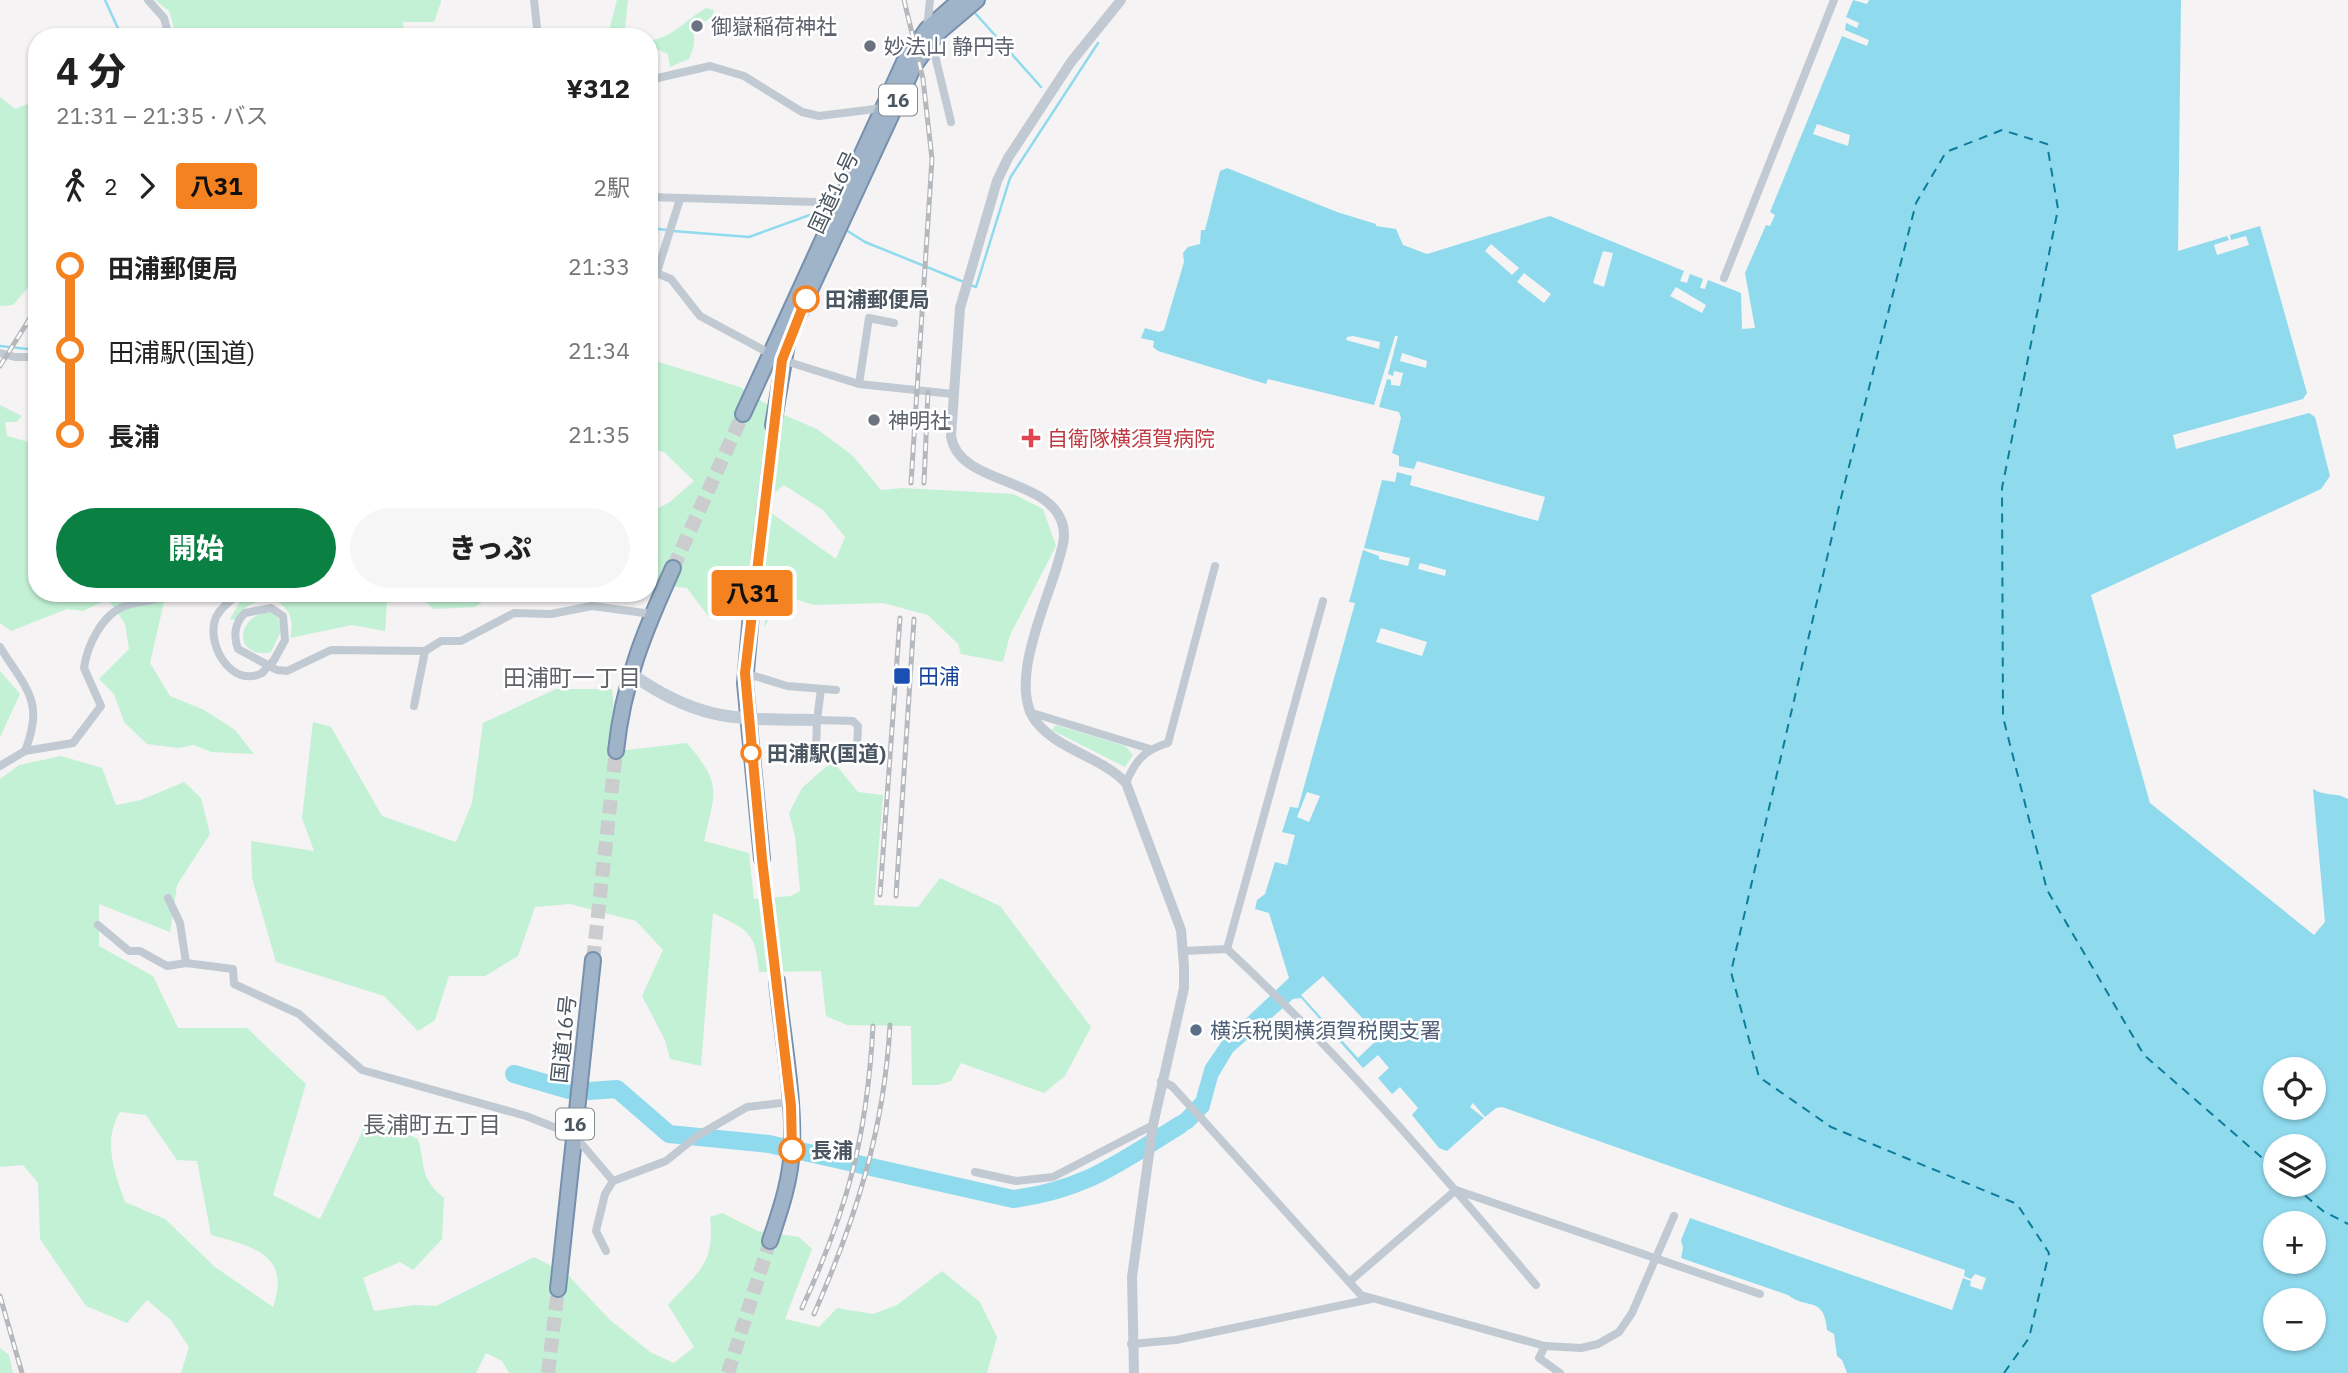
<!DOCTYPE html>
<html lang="ja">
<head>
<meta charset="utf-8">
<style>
  :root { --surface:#fff; --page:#f6f6f6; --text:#222; --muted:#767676; --accent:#0b8043 }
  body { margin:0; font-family:"IBM Plex Sans","Noto Sans JP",sans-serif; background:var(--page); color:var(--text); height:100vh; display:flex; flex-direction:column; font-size:26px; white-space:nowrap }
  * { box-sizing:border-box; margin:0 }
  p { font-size:23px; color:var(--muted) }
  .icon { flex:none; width:38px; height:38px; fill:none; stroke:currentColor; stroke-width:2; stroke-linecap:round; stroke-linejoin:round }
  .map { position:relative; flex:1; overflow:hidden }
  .sheet { position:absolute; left:28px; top:28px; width:630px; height:574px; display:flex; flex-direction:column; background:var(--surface); border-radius:28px; box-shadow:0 2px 5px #0004 }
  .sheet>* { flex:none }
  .badge { padding:0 14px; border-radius:5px; font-size:24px; line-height:46px }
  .fabs { position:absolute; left:2263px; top:1057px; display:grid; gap:14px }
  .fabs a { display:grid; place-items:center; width:63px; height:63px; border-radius:50%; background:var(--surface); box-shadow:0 2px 5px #0004; font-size:35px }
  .map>.badge { position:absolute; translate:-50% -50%; box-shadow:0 0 0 4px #fff }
  .legs { display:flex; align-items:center; gap:10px; height:77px; padding:0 28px; font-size:23px }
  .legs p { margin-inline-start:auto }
  .head { display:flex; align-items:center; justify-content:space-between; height:119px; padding:0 28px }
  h1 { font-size:38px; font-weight:800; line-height:52px }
  .primary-button { display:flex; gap:14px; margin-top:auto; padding:14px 28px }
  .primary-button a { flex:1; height:80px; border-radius:42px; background:var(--accent); color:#fff; font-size:28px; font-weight:800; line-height:80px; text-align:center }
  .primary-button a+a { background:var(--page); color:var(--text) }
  ul { padding:0 28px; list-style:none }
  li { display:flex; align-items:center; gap:24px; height:84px; font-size:26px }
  li i { display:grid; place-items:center; width:10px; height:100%; margin:0 9px; background:currentColor }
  li i::after { content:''; width:18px; height:18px; margin:-9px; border:5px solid; border-radius:50%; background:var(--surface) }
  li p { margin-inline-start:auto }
  li:first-child i { background:linear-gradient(#0000 50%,currentColor 0) }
  li:last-child i { background:linear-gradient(currentColor 50%,#0000 0) }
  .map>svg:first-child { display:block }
  .green { fill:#c3f1d5; fill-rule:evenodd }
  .water { fill:#90daee; fill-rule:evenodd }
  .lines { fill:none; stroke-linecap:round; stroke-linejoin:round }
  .stream { stroke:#90daee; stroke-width:2.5 }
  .river { stroke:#90daee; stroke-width:18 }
  .ferry { stroke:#0c7c9b; stroke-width:2; stroke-dasharray:9 7; stroke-linecap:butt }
  .trunk-tunnel { stroke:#caccce; stroke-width:14; stroke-dasharray:14 7; stroke-linecap:butt }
  .trunk-casing { stroke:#7690ad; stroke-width:18 }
  .minor { stroke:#c1cad2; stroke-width:8 }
  .tertiary { stroke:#c1cad2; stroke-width:10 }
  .secondary { stroke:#c1cbd6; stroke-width:12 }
  .trunk { stroke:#9fb4c9; stroke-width:14 }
  .rail-casing { stroke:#b5b8bd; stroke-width:5 }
  .rail { stroke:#fff; stroke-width:2.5; stroke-dasharray:8; stroke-linecap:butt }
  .minor-bridge { stroke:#c1cad2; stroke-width:8 }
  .line-1-casing { stroke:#fff; stroke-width:16 }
  .line-1 { stroke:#f58220; stroke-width:10 }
  .worship-dot { fill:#6b7280; stroke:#fff; stroke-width:2.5 }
  .stop-1-dot { fill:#fff; stroke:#f58220; stroke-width:3.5 }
  .health-dot { fill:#e0444e; stroke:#fff; stroke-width:2.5 }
  .transit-dot { fill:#1a4fb4; stroke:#fff; stroke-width:2.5 }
  .service-dot { fill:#5c6f8a; stroke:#fff; stroke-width:2.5 }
  .labels { text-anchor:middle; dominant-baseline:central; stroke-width:5; stroke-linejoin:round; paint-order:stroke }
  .shield { fill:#fff; stroke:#808990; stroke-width:2 }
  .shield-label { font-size:19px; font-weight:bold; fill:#4a5661 }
  .worship-label { font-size:21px; fill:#5b616d; stroke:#fff; text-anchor:start }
  .street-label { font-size:21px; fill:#4a5661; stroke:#fff }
  .stop-label { font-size:21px; font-weight:bold; fill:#4a5661; stroke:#fff; text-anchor:start }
  .health-label { font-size:21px; fill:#be3a42; stroke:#fff; text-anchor:start }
  .transit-label { font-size:21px; fill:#164399; stroke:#fff; text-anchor:start }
  .service-label { font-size:21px; fill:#4e5e75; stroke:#fff; text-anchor:start }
  .neighbourhood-label { font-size:23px; fill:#5f6368; stroke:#fff }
</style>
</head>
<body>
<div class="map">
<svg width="2348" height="1373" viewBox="0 0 2348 1373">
  <rect width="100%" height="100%" fill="#f5f3f3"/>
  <g class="green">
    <polygon points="155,0 441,0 441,2 434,22 403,22 404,37 177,37 169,11"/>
    <polygon points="617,0 628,0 625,28 630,37 612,37 610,26"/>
    <path d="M 706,8 L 714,10 L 712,17 L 694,28 L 694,45 L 689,59 L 670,67 L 668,54 L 659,50 L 649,54 L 649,41 C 675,36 684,21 706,8 Z"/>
    <polygon points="0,97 15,109 37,100 37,277 13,305 0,306"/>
    <path d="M 649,359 L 740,387 L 782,414 L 817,429 L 853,456 L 881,490 L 903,488 L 1013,494 L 1043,509 L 1056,546 L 1010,635 L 1003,662 L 961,654 L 958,644 L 928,615 L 883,603 L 814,605 L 785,596 L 764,627 C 768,604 764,584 766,561 L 747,574 L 734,607 L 719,597 L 708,616 L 687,588 L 649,584 L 649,513 L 670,502 L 694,481 L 664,452 L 649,449 ZM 784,485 L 823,510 L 845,537 L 836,559 L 760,505 Z"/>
    <polygon points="0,405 22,416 16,422 5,422 7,436 32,443 36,456 29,460 35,516 28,583 37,587 37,593 166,593 150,663 170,696 204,710 235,730 254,754 211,752 194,745 178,748 147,744 124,722 114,694 99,679 129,649 125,624 108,599 83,611 67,609 11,631 0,623"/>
    <path d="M 250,593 L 300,597 L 320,593 L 395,593 L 387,601 L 385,631 L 352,625 L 290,638 C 294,621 291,611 277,601 C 258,599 245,603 236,620 L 230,619 L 241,600 Z"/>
    <polygon points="417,593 495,593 475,607 433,609"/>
    <path d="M 262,613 L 272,613 L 278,618 L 281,631 L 271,652 C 241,660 231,625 262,613 Z"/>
    <polygon points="0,671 20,694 0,737"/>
    <path d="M 556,689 L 612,689 L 618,751 L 687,743 C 722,785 716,789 704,841 L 749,853 L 754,899 L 791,896 L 800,891 L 795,836 L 789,813 L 802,788 L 828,765 L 836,765 L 858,792 L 883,795 L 874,905 L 918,907 L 940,878 L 1000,906 L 1091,1027 L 1065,1076 L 1044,1093 L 961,1063 L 951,1081 L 938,1085 L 912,1085 L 911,1026 L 847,1025 L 826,1016 L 821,971 L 759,972 C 756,932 748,930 713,913 L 701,1066 L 670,1059 L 665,1040 L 642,996 L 663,950 L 636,921 L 570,904 L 535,907 L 518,956 L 485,976 L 449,976 L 435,1020 L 418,1031 L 384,996 L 276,962 L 252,878 L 251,841 L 314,851 L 302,818 L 313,722 L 331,727 L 382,816 L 456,842 L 472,803 L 483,723 Z"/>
    <polygon points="1056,725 1125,746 1133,755 1125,767 1052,730"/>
    <path d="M 61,756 L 102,768 L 116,805 L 141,800 L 184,782 L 201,798 L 210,834 L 177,885 L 170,932 L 99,904 L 99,946 L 153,976 L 178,1028 L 247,1028 L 306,1084 L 273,1195 L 320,1219 L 364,1128 L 382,1123 L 418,1139 C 426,1168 419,1177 444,1198 L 442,1239 L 413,1270 L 400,1262 L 363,1278 L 374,1311 L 415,1305 L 436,1306 L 534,1257 L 567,1274 L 609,1319 L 650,1352 L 674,1363 L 694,1347 L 668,1305 C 698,1271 715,1266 710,1217 L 722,1213 L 758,1231 L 799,1237 L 812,1249 L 785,1319 L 819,1327 L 837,1308 L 873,1314 L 897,1305 L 942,1271 L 980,1302 L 997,1337 L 987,1373 L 509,1373 L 502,1361 L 486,1353 L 476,1373 L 181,1373 L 189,1347 L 171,1320 L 147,1300 L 127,1323 L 86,1306 L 40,1239 L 38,1183 L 23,1165 L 0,1167 L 0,779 L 19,765 ZM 120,1112 L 146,1115 L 177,1160 L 197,1161 L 211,1235 C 252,1246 292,1255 273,1307 L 215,1267 L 165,1219 L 125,1202 C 115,1173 102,1141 120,1112 Z"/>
    <polygon points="0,1348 9,1355 13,1373 0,1373"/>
  </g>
  <path class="water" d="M 1853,0 L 1867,4 L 1869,0 L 2181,0 L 2178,251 L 2227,236 L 2229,240 L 2214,245 L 2217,255 L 2249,245 L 2246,236 L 2231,240 L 2230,235 L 2260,226 L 2307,393 L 2303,399 L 2173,435 L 2176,449 L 2309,413 L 2315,417 L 2330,476 L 2321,489 L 2091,595 L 2150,803 L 2314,935 L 2325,922 L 2313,789 C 2326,797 2337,792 2348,799 L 2348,1373 L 1847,1373 L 1842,1360 L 1837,1356 L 1834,1334 L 1827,1330 C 1824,1295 1807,1310 1788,1295 L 1681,1258 L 1683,1248 L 1681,1240 L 1690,1218 L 1952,1310 L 1963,1278 L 1971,1281 L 1970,1286 L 1982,1290 L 1986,1278 L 1975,1274 L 1971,1279 L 1964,1276 L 1965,1270 L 1502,1107 L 1496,1108 L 1485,1117 L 1473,1103 L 1470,1107 L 1484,1118 L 1447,1151 L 1439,1148 L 1412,1115 L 1418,1108 L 1400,1087 L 1392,1094 L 1378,1078 L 1389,1068 L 1378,1055 L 1363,1068 L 1301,998 L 1293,999 L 1233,1052 L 1218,1077 L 1209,1110 L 1193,1127 L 1159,1147 L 1161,1127 L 1181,1114 L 1196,1098 L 1205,1066 L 1222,1041 L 1289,978 L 1269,913 L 1255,909 L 1257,900 L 1265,894 L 1275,862 L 1287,865 L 1295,835 L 1282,832 L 1290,807 L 1298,808 L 1355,603 L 1349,602 L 1363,550 L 1379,556 L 1379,559 L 1408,566 L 1410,558 L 1364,548 L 1382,480 L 1395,482 L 1397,472 L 1412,476 L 1410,485 L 1538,521 L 1545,497 L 1417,461 L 1414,469 L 1399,466 L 1399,456 L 1392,453 L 1401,418 L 1399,412 L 1379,407 L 1387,379 L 1391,380 L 1391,385 L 1400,386 L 1403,373 L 1394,371 L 1393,376 L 1388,374 L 1398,336 L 1395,336 L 1374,405 L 1268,379 L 1266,384 L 1158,351 L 1153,347 L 1154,341 L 1141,338 L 1145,328 L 1159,332 L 1164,330 L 1184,262 L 1183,253 L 1188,247 L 1200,244 L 1201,230 L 1205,230 L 1220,171 L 1227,168 L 1337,212 L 1376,224 L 1376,226 L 1396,229 L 1403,245 L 1427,254 L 1550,216 L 1684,271 L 1680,281 L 1687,283 L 1690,274 L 1703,279 L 1700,288 L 1705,289 L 1708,280 L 1741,293 L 1742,329 L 1755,328 L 1745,273 L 1766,225 L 1770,226 L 1775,215 L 1770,212 L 1842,36 L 1867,46 L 1869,40 L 1845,30 L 1846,23 L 1857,28 L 1859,23 L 1846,17 ZM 1817,124 L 1850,135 L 1848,146 L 1813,134 ZM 1491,244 L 1519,268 L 1512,275 L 1485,251 ZM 1603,251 L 1613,253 L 1604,287 L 1593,283 ZM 1524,273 L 1551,294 L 1544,303 L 1517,282 ZM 1676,287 L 1706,305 L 1702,313 L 1670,296 ZM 1353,336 L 1380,342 L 1379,349 L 1346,340 L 1347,337 ZM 1402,353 L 1427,361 L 1426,368 L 1400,361 ZM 1420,563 L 1446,570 L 1445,576 L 1418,569 ZM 1381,628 L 1427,642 L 1422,656 L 1376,642 ZM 1307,792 L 1320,796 L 1309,822 L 1297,817 ZM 1323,976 L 1380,1037 L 1358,1058 L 1301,995 ZM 2275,1069 L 2314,1069 L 2314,1108 L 2275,1108 ZM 2275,1146 L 2314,1146 L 2314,1185 L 2275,1185 ZM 2275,1223 L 2314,1223 L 2314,1262 L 2275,1262 ZM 2275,1300 L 2314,1300 L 2314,1339 L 2275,1339 Z"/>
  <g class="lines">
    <g class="stream">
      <polyline points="105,0 122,37"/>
      <polyline points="976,14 1041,87"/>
      <polyline points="649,228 667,230"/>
      <polyline points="846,230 865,242 964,282"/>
      <polyline points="673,231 749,237 818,212 828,219"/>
      <polyline points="970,285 976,287 1010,178 1098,43"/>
      <polyline points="0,346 37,350"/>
    </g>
    <g class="river">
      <polyline points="514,1074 569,1090"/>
      <path d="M 589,1091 L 617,1089 L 669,1134 L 769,1144 L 1013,1199 C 1085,1190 1120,1162 1180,1125"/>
    </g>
    <g class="ferry">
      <polyline points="2293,1185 2323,1211 2348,1224"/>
      <polyline points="2004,1373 2029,1338 2049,1253 2017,1204 1831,1127 1759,1077 1731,972 1840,502 1916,203 1946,152 2002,130 2047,144 2058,209 2002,488 2003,717 2047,890 2144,1055 2275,1169"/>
    </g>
    <g class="trunk-tunnel">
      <polyline points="673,568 743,414"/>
      <polyline points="754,580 773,425"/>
      <polyline points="762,859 777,981"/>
      <polyline points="593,960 616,751"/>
      <polyline points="548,1373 558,1289"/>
      <polyline points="728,1373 770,1241"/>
    </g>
    <defs>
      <g id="trunk">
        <polyline points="743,414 904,62 927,29 960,0"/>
        <polyline points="773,425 788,338 914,66 938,33 977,0"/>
        <polyline points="754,580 745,683 762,859"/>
        <path d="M 616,751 C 623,682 645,630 673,568"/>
        <path d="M 770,1241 C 780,1211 791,1180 792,1147 C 794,1092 782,1036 777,981"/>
        <polyline points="558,1289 593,960"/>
      </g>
    </defs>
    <use href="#trunk" class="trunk-casing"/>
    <g class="minor">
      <polyline points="148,0 164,18 169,37"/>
      <polyline points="534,0 538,37"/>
      <polyline points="927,28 930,0"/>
      <polyline points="932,43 951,122"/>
      <polyline points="649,80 710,66 744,76 802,112 819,116 883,108"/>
      <polyline points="649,197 815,202 840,209"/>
      <polyline points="649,270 671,279 700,316 782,360 859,384 953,394"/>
      <polyline points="657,272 680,199"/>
      <polyline points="1724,278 1834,0"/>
      <polyline points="0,353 15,357 37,357"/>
      <polyline points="859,384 869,318 894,323"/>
      <path d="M 240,593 C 231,600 221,607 216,617 C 205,643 231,689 262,673"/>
      <path d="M 0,647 C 26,689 45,701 25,751"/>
      <path d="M 274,660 L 285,640 L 283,616 L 271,608 L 245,613 C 235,622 233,636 238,649 L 277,670 L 287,671 L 331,650 L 425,651 L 441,641 L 461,641 L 514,613 L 551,614 L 592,606 L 652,614"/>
      <polyline points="745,673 787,686 836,690"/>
      <polyline points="414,706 425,651"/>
      <polyline points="1029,712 1150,749"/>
      <polygon points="817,720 853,721 858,726 857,748 851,754 821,754 816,749"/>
      <polyline points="817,720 821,689"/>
      <path d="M 0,766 L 25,751 L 73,743 L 101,706 L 84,668 C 87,646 102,614 125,606 C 141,600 156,602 172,593"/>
      <path d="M 1126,783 C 1135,761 1144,750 1168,743 L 1215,566"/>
      <polyline points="168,898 180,923 186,963"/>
      <polyline points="98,925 129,951 140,951 167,966 186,963 233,969 234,984 299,1014 362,1070 526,1116 574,1135 613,1181"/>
      <polyline points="1227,949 1323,601"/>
      <path d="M 1183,951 L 1227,949 C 1338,1052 1438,1169 1536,1285"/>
      <polyline points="1161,1081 1172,1086 1361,1295 1545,1346 1581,1348 1598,1344 1619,1332 1632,1313 1674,1216"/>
      <polyline points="975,1172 1016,1181 1053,1177 1153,1125"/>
      <polyline points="606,1251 596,1231 605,1194 613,1181 666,1161 697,1136 747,1107 790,1102"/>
      <polyline points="1349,1282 1456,1190 1760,1294"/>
      <polyline points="1131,1344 1176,1340 1371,1299"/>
      <polyline points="1545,1346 1539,1358 1560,1373"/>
    </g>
    <path class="tertiary" d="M 1121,0 L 1071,62 L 1008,158 L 997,181 L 960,308 L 951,436 C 958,484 1044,477 1061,520 C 1068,536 1061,551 1057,566 C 1045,607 1006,689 1038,724 C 1060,750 1101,757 1126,783 L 1181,930 L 1184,966 L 1184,988 L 1153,1125 L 1132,1277 L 1134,1373"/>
    <path class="secondary" d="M 630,673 C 699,722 735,719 817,720"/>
    <use href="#trunk" class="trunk"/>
    <defs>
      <g id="rail">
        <polyline points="904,0 923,79 932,159 911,483"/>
        <polyline points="0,366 37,307"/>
        <polyline points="924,483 928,392"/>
        <polyline points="880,895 900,618"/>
        <polyline points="896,896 914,619"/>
        <polyline points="0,1296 22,1373"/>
        <path d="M 802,1308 C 848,1208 867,1137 873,1026"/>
        <path d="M 814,1314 C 856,1218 884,1131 890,1025"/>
      </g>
    </defs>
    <use href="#rail" class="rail-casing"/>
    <use href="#rail" class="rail"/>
    <polyline class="minor-bridge" points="262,673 274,660"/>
  </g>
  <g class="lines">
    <defs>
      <polyline id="line-1" points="792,1150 791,1106 762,859 745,673 782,360 806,299"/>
    </defs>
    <use href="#line-1" class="line-1-casing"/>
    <use href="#line-1" class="line-1"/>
  </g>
  <g class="worship-dot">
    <circle cx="697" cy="26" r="7"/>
    <circle cx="870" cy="46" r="7"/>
    <circle cx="874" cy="420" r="7"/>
  </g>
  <g class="stop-1-dot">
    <circle cx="806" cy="299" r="12"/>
    <circle cx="751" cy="753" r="9"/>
    <circle cx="792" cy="1150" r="12"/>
  </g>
  <path class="health-dot" d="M1027.5 427.5h7v7h7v7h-7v7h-7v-7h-7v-7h7z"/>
  <rect class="transit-dot" x="893" y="667" width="18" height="18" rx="3.5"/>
  <circle class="service-dot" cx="1196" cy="1030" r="7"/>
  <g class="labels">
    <g class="shield">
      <rect x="879" y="84.5" width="38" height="31" rx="5"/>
      <rect x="556" y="1108.5" width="38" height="31" rx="5"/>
    </g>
    <g class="shield-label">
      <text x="898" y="100">16</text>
      <text x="575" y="1124">16</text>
    </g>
    <g class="worship-label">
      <text x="711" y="26">御嶽稲荷神社</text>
      <text x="884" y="46">妙法山 静円寺</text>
      <text x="888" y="420">神明社</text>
    </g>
    <g class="street-label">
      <text transform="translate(833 192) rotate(-65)">国道16号</text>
      <text transform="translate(563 1039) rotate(-84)">国道16号</text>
    </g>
    <g class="stop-label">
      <text x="825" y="299">田浦郵便局</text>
      <text x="767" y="753">田浦駅(国道)</text>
      <text x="811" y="1150">長浦</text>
    </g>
    <g class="health-label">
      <text x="1047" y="438">自衛隊横須賀病院</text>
    </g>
    <g class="transit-label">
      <text x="918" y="676">田浦</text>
    </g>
    <g class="service-label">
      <text x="1210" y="1030">横浜税関横須賀税関支署</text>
    </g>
    <g class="neighbourhood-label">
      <text x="572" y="677">田浦町一丁目</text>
      <text x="432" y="1124">長浦町五丁目</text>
    </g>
  </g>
</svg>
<div class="fabs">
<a><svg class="icon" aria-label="locate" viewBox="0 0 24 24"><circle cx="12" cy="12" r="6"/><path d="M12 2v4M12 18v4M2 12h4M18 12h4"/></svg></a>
<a><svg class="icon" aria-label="layers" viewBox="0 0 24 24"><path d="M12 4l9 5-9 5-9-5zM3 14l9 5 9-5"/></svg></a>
<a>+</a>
<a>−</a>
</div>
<b class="badge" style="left:752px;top:593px;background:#f58220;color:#111">八31</b>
<section class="sheet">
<div class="head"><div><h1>4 分</h1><p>21:31 – 21:35 · バス</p></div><b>¥312</b></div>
<div class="legs"><svg class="icon" aria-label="walk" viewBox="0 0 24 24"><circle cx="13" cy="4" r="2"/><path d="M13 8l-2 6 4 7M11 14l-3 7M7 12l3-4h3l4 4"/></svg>2<svg class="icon" aria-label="forward" viewBox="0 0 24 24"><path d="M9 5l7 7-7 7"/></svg><b class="badge" style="background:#f58220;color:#111">八31</b><p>2駅</p></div>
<ul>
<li><i style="color:#f58220"></i><b>田浦郵便局</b><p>21:33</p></li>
<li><i style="color:#f58220"></i><span>田浦駅(国道)</span><p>21:34</p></li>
<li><i style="color:#f58220"></i><b>長浦</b><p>21:35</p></li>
</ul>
<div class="primary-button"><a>開始</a><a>きっぷ</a></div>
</section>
</div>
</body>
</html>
